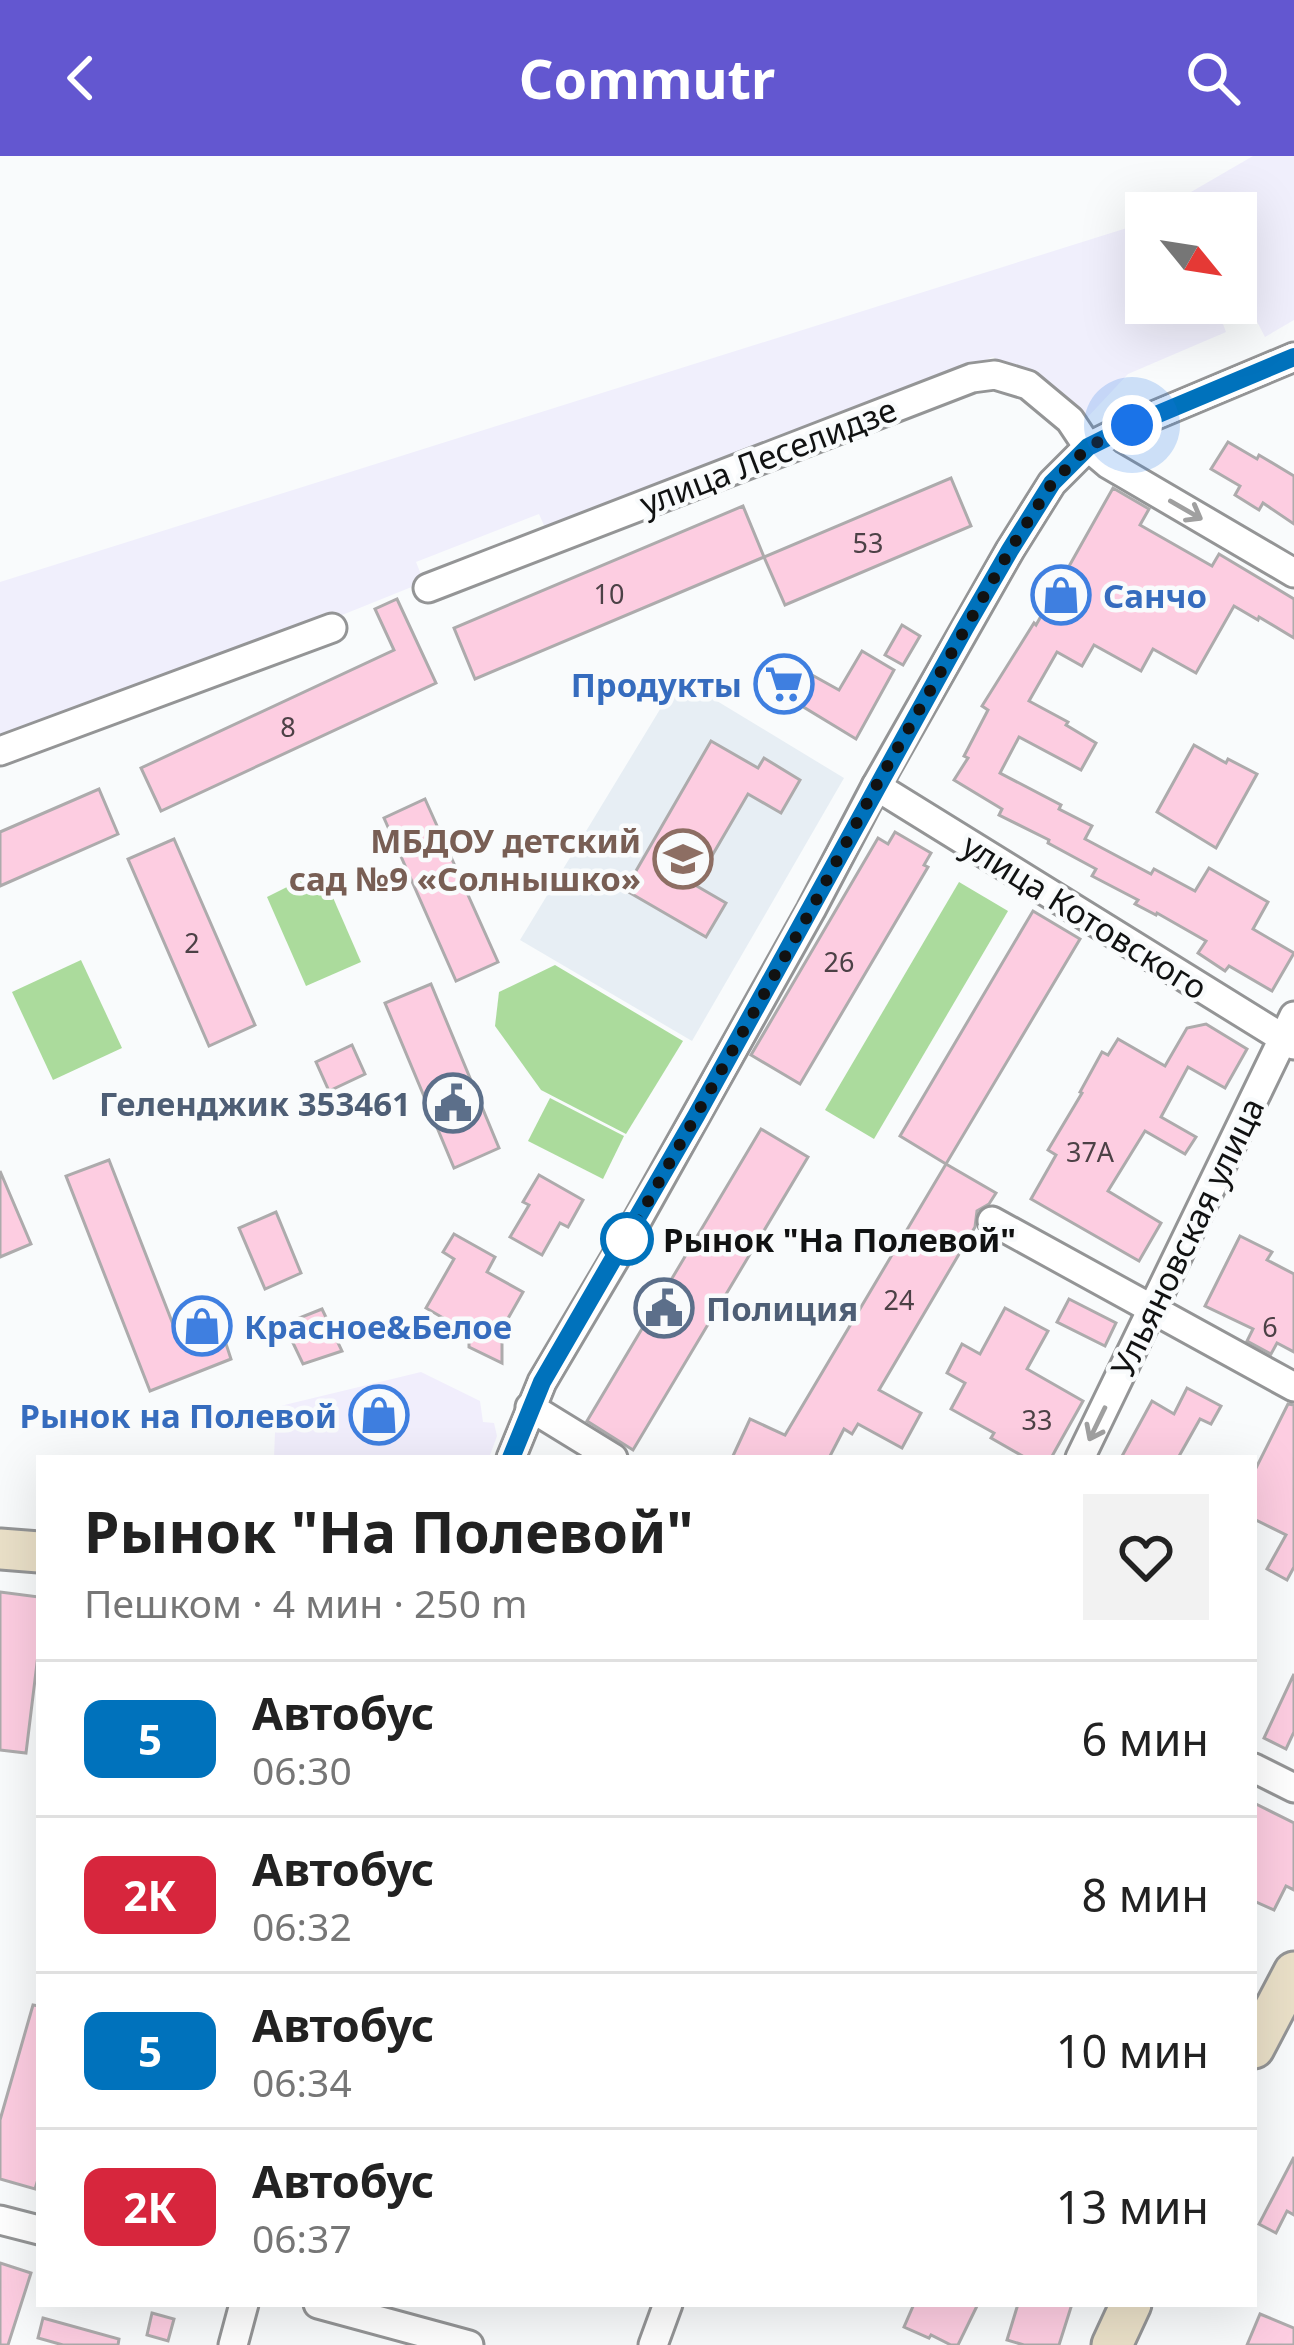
<!DOCTYPE html>
<html lang="ru">
<head>
<meta charset="utf-8">
<style>
  :root { --surface:#fff; --page:#f2f2f2; --text:#222; --muted:#767676; --line:#e0e0e0; --accent:#6357d0 }
  body { margin:0; font-family:"Noto Sans",sans-serif; background:var(--page); color:var(--text); height:100vh; display:flex; flex-direction:column; font-size:45px; white-space:nowrap }
  * { box-sizing:border-box; margin:0 }
  p { font-size:39px; color:var(--muted) }
  .icon { flex:none; width:66px; height:66px; fill:none; stroke:currentColor; stroke-width:2; stroke-linecap:round; stroke-linejoin:round }
  .map { position:relative; flex:1; overflow:hidden }
  .panel { position:absolute; left:36px; top:1299px; width:1221px; height:852px; display:flex; flex-direction:column; background:var(--surface); border-radius:0px; box-shadow:0 12px 48px #0002 }
  .panel>* { flex:none }
  .badge { padding:0 24px; border-radius:18px; font-size:42px; line-height:78px }
  .needle { width:78px; rotate:120deg }
  .tools { position:absolute; left:1125px; top:36px; display:grid; gap:24px }
  .tools a { display:grid; place-items:center; width:132px; height:132px; border-radius:0px; background:var(--surface); box-shadow:0 12px 48px #0002; font-size:60px }
  .you { position:absolute; width:60px; height:60px; margin:-30px; border:9px solid #fff; border-radius:50%; background:#1a73e8; box-shadow:0 0 0 18px #1a73e833 }
  .map>.badge { position:absolute; translate:-50% -50%; box-shadow:0 0 0 6px #fff }
  .round { display:grid; place-items:center; flex:none; width:126px; height:126px; border-radius:0px; background:var(--page) }
  .overview { display:flex; align-items:center; justify-content:space-between; height:204px; padding:0 48px }
  h1 { font-size:57px; font-weight:700; line-height:90px }
  ul { padding:0; list-style:none }
  li { display:flex; align-items:center; gap:36px; height:156px; padding:0 48px; border-top:3px solid var(--line) }
  li div { flex:1 }
  li b { display:block; font-size:45px }
  li em { font-style:normal }
  li .badge { min-width:132px; font-weight:700; text-align:center }
  header { display:flex; justify-content:space-between; align-items:center; height:156px; padding:0 48px; background:var(--accent); color:#fff; font-size:54px; font-weight:700 }
  .map>svg:first-child { display:block }
  .commercial { fill:#f1eefc }
  .industrial { fill:#f0effc }
  .built { fill:#e7eef4 }
  .green { fill:#abdb9c }
  .forest { fill:#abdb9d }
  .building { fill:#fdcde1; stroke:#adabac; stroke-width:3 }
  .lines { fill:none; stroke-linecap:round; stroke-linejoin:round }
  .street-casing { stroke:#949596; stroke-width:33 }
  .secondary-casing { stroke:#949596; stroke-width:45 }
  .street { stroke:#fff; stroke-width:27 }
  .secondary { stroke:#eae0c8; stroke-width:39 }
  .oneway { stroke:#a0a0a0 }
  .line-casing { stroke:#fff; stroke-width:27 }
  .line { stroke:#0072bc; stroke-width:18 }
  .walk { stroke:#111212; stroke-width:12; stroke-dasharray:0 21.6 }
  .stop-dot { fill:#fff; stroke:#0072bc; stroke-width:6 }
  .labels { text-anchor:middle; dominant-baseline:central; stroke-width:9; stroke-linejoin:round; paint-order:stroke }
  .number-label { font-size:27px; fill:#4c4146 }
  .street-label { font-size:33px; fill:#111212; stroke:#f9fbfc }
  .shop-label { font-size:33px; font-weight:bold; fill:#366cbe; stroke:#f9fbfc; text-anchor:start }
  .education-label { font-size:33px; font-weight:bold; fill:#785e54; stroke:#f9fbfc; text-anchor:end }
  .service-label { font-size:33px; font-weight:bold; fill:#4e5e75; stroke:#f9fbfc; text-anchor:end }
  .stop-label { font-size:33px; font-weight:bold; fill:#111212; stroke:#f9fbfc; text-anchor:start }
</style>
</head>
<body>
<header><svg class="icon" aria-label="back" viewBox="0 0 24 24"><path d="M15 5l-7 7 7 7"/></svg>Commutr<svg class="icon" aria-label="search" viewBox="0 0 24 24"><circle cx="10" cy="10" r="6"/><path d="M15 15l6 6"/></svg></header>
<div class="map">
<svg width="1294" height="2189" viewBox="0 0 1294 2189">
  <rect width="100%" height="100%" fill="#f9fbfc"/>
  <polygon class="commercial" points="421,1216 480,1245 483,1266 494,1267 497,1280 489,1302 274,1302 276,1251"/>
  <g class="industrial">
    <polygon points="1253,0 1294,0 1294,164 1265,181 1236,125 1236,57 1202,57 1191,36"/>
    <polygon points="1146,66 1146,147 1215,147 1226,176 1128,218 1085,264 993,201 546,374 539,358 416,406 424,426 146,538 0,589 0,426"/>
  </g>
  <polygon class="built" points="679,522 844,622 692,885 520,784"/>
  <g class="green">
    <polygon points="321,714 361,806 306,830 267,741"/>
    <polygon points="81,804 122,892 53,924 12,836"/>
    <polygon points="555,809 683,885 626,978 541,934 495,870 499,836"/>
    <polygon points="550,942 624,980 603,1023 528,985"/>
  </g>
  <polygon class="forest" points="959,726 1008,755 874,983 825,954"/>
  <g class="building">
    <polygon points="1228,286 1257,303 1259,299 1294,320 1294,368 1263,347 1259,354 1235,339 1240,330 1211,313"/>
    <polygon points="951,322 971,370 785,449 764,401"/>
    <polygon points="1113,332 1149,353 1140,369 1212,410 1219,398 1294,443 1294,482 1259,461 1258,464 1234,450 1196,517 1153,493 1141,515 1094,489 1082,510 1057,496 1029,545 1068,566 1066,569 1096,587 1081,614 1019,581 1000,617 1061,649 1059,653 1092,670 1085,683 1151,718 1154,713 1195,735 1209,712 1268,746 1253,773 1294,797 1272,835 1229,810 1225,815 1198,797 1206,785 1157,757 1156,759 1135,748 1138,744 1092,720 1096,713 1048,687 1049,684 999,659 1002,653 954,624 968,602 964,600 988,554 982,550 1034,467 1036,469"/>
    <polygon points="743,350 764,401 475,523 454,472"/>
    <polygon points="397,443 436,527 161,655 141,612 394,494 375,453"/>
    <polygon points="902,469 920,480 903,509 885,499"/>
    <polygon points="862,495 894,514 856,583 800,549 798,553 767,536 785,504 839,534"/>
    <polygon points="711,585 758,612 764,602 800,624 781,657 748,638 695,729 726,747 706,781 625,734"/>
    <polygon points="1194,589 1226,607 1228,603 1257,618 1216,692 1157,656"/>
    <polygon points="99,633 118,678 0,730 0,676"/>
    <polygon points="425,643 498,806 456,825 384,662"/>
    <polygon points="895,676 931,697 924,709 928,711 800,928 751,899 878,682 888,688"/>
    <polygon points="174,683 255,869 209,890 128,703"/>
    <polygon points="1033,755 1080,783 946,1008 900,980"/>
    <polygon points="431,828 499,992 454,1012 385,847"/>
    <polygon points="1206,868 1247,893 1225,932 1188,911 1161,961 1196,981 1185,998 1145,975 1108,1035 1161,1067 1139,1105 1031,1043 1056,999 1048,994 1082,937 1080,936 1102,896 1108,899 1118,883 1165,910 1187,872"/>
    <polygon points="352,889 365,918 329,935 316,906"/>
    <polygon points="761,973 808,1001 633,1294 587,1265"/>
    <polygon points="109,1004 176,1176 216,1157 231,1203 150,1235 66,1020"/>
    <polygon points="946,1008 996,1037 989,1048 977,1055 975,1071 879,1234 921,1257 902,1292 858,1268 852,1278 844,1273 829,1302 732,1302 750,1263 785,1279"/>
    <polygon points="0,1015 31,1088 0,1101"/>
    <polygon points="539,1019 583,1044 568,1071 560,1067 542,1099 510,1081 529,1049 523,1046"/>
    <polygon points="276,1056 301,1117 265,1133 239,1072"/>
    <polygon points="454,1078 495,1101 487,1116 523,1136 502,1173 502,1207 469,1191 469,1177 426,1152 454,1103 443,1096"/>
    <polygon points="1240,1080 1272,1096 1267,1104 1294,1118 1294,1196 1277,1187 1271,1198 1247,1185 1253,1173 1205,1150"/>
    <polygon points="1069,1143 1116,1167 1105,1190 1057,1166"/>
    <polygon points="1005,1152 1048,1175 1027,1213 1083,1245 1051,1302 1026,1302 991,1282 994,1277 951,1253 965,1227 947,1217 962,1188 980,1198"/>
    <polygon points="322,1153 342,1195 303,1208 284,1168"/>
    <polygon points="1187,1232 1221,1250 1211,1268 1200,1263 1178,1302 1121,1302 1152,1245 1174,1258"/>
    <polygon points="1288,1248 1294,1249 1294,1411 1287,1424 1267,1413 1286,1379 1254,1363 1254,1316"/>
    <polygon points="0,1436 39,1441 39,1491 26,1597 0,1594"/>
    <polygon points="1294,1518 1294,1576 1286,1593 1264,1582"/>
    <polygon points="1254,1647 1294,1667 1294,1734 1286,1730 1274,1754 1254,1745"/>
    <polygon points="33,1849 39,1850 39,2020 35,2033 0,2023 0,1964"/>
    <polygon points="1294,2001 1294,2059 1287,2055 1276,2077 1259,2068"/>
    <polygon points="0,2107 31,2117 8,2189 0,2189"/>
    <polygon points="914,2148 978,2148 958,2189 951,2189 931,2179 929,2182 904,2171"/>
    <polygon points="1018,2148 1072,2148 1059,2189 1024,2189 1007,2184"/>
    <polygon points="152,2157 174,2163 168,2185 147,2179"/>
    <polygon points="1260,2158 1294,2172 1294,2189 1247,2189"/>
    <polygon points="43,2162 119,2183 118,2189 63,2189 38,2182"/>
  </g>
  <g class="lines">
    <defs>
      <g id="street">
        <polyline points="428,432 972,222 995,219 1028,229 1070,264 1088,291 1108,308 1294,417"/>
        <polyline points="0,595 332,472"/>
        <polyline points="876,630 1294,889"/>
        <polyline points="992,1065 1294,1231"/>
        <polyline points="530,1251 613,1302"/>
        <polyline points="511,1302 542,1226 629,1079 811,754 876,630 1010,394 1052,327 1088,291 1132,269 1294,201"/>
        <polyline points="1080,1302 1294,860"/>
        <polyline points="1254,1612 1294,1632"/>
        <polyline points="0,2064 39,2074"/>
        <polyline points="318,2148 469,2189"/>
        <polyline points="233,2189 244,2148"/>
        <polyline points="653,2189 668,2148"/>
      </g>
      <g id="secondary">
        <polyline points="0,1393 39,1396"/>
        <polyline points="1254,1892 1294,1816"/>
        <polyline points="1112,2189 1131,2148"/>
      </g>
    </defs>
    <use href="#street" class="street-casing"/>
    <use href="#secondary" class="secondary-casing"/>
    <use href="#street" class="street"/>
    <use href="#secondary" class="secondary"/>
  </g>
  <defs><path id="oneway-shaft" d="M-6 0H5M1.5-3L5.5 0L1.5 3" fill="none" stroke-width="1.6" stroke-linecap="round" stroke-linejoin="round" transform="scale(3)"/></defs>
  <g class="oneway">
    <use href="#oneway-shaft" transform="translate(1186 354) rotate(30)"/>
    <use href="#oneway-shaft" transform="translate(1097 1268) rotate(116)"/>
  </g>
  <g class="lines">
    <defs>
      <polyline id="line" points="511,1302 542,1226 696,960 965,472 1010,394 1052,327 1088,291 1132,269 1294,201"/>
    </defs>
    <use href="#line" class="line-casing"/>
    <use href="#line" class="line"/>
    <polyline class="walk" points="627,1083 811,754 876,630 1010,394 1052,327 1088,291 1132,269"/>
  </g>
  <defs>
    <symbol id="shop-ring" viewBox="-11 -11 22 22"><circle r="9.5" fill="#f9fbfc" stroke="#3f7fe0" stroke-width="1.5"/><path d="M-5-2.5h2.3a2.7 3.5 0 0 1 5.4 0H5L5.5 6h-11ZM-1.5-2.5h3a1.5 2.3 0 0 0-3 0Z" fill="#3f7fe0"/></symbol>
    <symbol id="supermarket-ring" viewBox="-11 -11 22 22"><circle r="9.5" fill="#f9fbfc" stroke="#3f7fe0" stroke-width="1.5"/><path d="M-6-5.5h2.5l.6 2H6L4.5 2H-2.5L-4.4-4H-6ZM-1.5 3.2a1.3 1.3 0 1 0 .1 0ZM3 3.2a1.3 1.3 0 1 0 .1 0Z" fill="#3f7fe0"/></symbol>
    <symbol id="school-ring" viewBox="-11 -11 22 22"><circle r="9.5" fill="#f9fbfc" stroke="#8d6e63" stroke-width="1.5"/><path d="M0-5L7-2L0 1L-7-2ZM-4 1L0 2.5L4 1V4Q0 6-4 4Z" fill="#8d6e63"/></symbol>
    <symbol id="civic-ring" viewBox="-11 -11 22 22"><circle r="9.5" fill="#f9fbfc" stroke="#5c6f8a" stroke-width="1.5"/><path d="M-.6-6.5H3V-4.5H.6V-3L4-1V1h2V6H-6V1h2V-1L-.6-3ZM-1.2 2.5V6h2.4V2.5Z" fill="#5c6f8a"/></symbol>
  </defs>
  <g fill-rule="evenodd">
    <use href="#shop-ring" x="1028" y="406" width="66" height="66"/>
    <use href="#supermarket-ring" x="751" y="495" width="66" height="66"/>
    <use href="#school-ring" x="650" y="670" width="66" height="66"/>
    <use href="#civic-ring" x="420" y="914" width="66" height="66"/>
    <use href="#civic-ring" x="631" y="1119" width="66" height="66"/>
    <use href="#shop-ring" x="169" y="1137" width="66" height="66"/>
    <use href="#shop-ring" x="346" y="1226" width="66" height="66"/>
  </g>
  <circle class="stop-dot" cx="627" cy="1083" r="24"/>
  <g class="labels">
    <g class="number-label">
      <text x="868" y="386">53</text>
      <text x="609" y="437">10</text>
      <text x="288" y="570">8</text>
      <text x="192" y="786">2</text>
      <text x="839" y="805">26</text>
      <text x="1090" y="995">37А</text>
      <text x="899" y="1143">24</text>
      <text x="1270" y="1170">6</text>
      <text x="1037" y="1263">33</text>
    </g>
    <g class="street-label">
      <text transform="translate(768 300) rotate(-21)">улица Леселидзе</text>
      <text transform="translate(1085 760) rotate(32)">улица Котовского</text>
      <text transform="translate(1187 1081) rotate(-64)">Ульяновская улица</text>
    </g>
    <g class="shop-label">
      <text x="1103" y="439">Санчо</text>
      <text x="742" y="528" text-anchor="end">Продукты</text>
      <text x="244" y="1170">Красное&amp;Белое</text>
      <text x="337" y="1259" text-anchor="end">Рынок на Полевой</text>
    </g>
    <g class="education-label">
      <text x="641" y="684">МБДОУ детский<tspan x="641" dy="38">сад №9 «Солнышко»</tspan></text>
    </g>
    <g class="service-label">
      <text x="411" y="947">Геленджик 353461</text>
      <text x="706" y="1152" text-anchor="start">Полиция</text>
    </g>
    <g class="stop-label">
      <text x="663" y="1083">Рынок "На Полевой"</text>
    </g>
  </g>
</svg>
<div class="tools">
<a><svg class="needle" viewBox="-14 -14 28 28"><path d="M0-13l5 13h-10z" fill="#e53935"/><path d="M0 13l5-13h-10z" fill="#767676"/></svg></a>
</div>
<div class="you" style="left:1132px;top:269px"></div>
<section class="panel">
<div class="overview"><div><h1>Рынок &quot;На Полевой&quot;</h1><p>Пешком · 4 мин · 250 m</p></div><a class="round"><svg class="icon" aria-label="heart" viewBox="0 0 24 24"><path d="M12 20l-8-8c-3-5 5-10 8-4 3-6 11-1 8 4z"/></svg></a></div>
<ul>
<li><span class="badge" style="background:#0072bc;color:#fff">5</span><div><b>Автобус</b><p>06:30</p></div><em>6 мин</em></li>
<li><span class="badge" style="background:#d7263d;color:#fff">2К</span><div><b>Автобус</b><p>06:32</p></div><em>8 мин</em></li>
<li><span class="badge" style="background:#0072bc;color:#fff">5</span><div><b>Автобус</b><p>06:34</p></div><em>10 мин</em></li>
<li><span class="badge" style="background:#d7263d;color:#fff">2К</span><div><b>Автобус</b><p>06:37</p></div><em>13 мин</em></li>
</ul>
</section>
</div>
</body>
</html>
